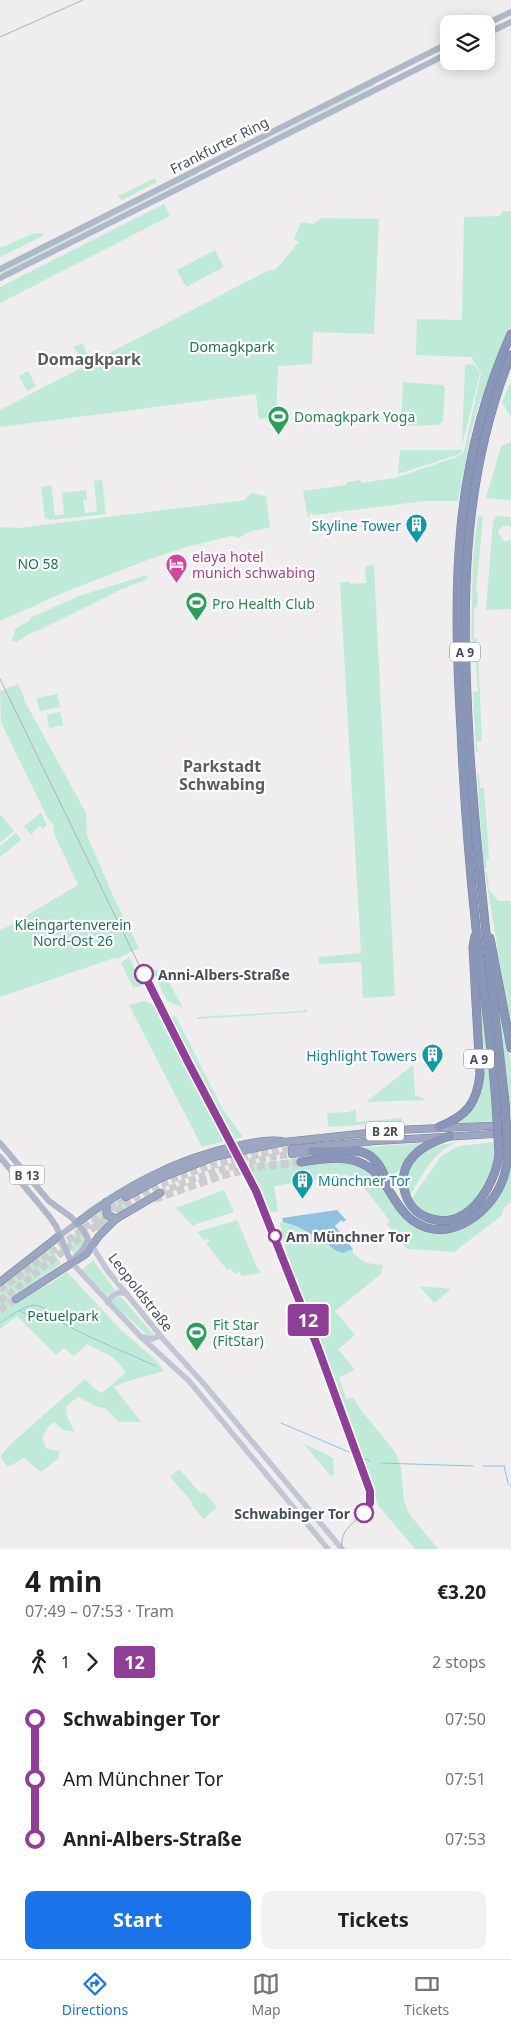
<!DOCTYPE html>
<html lang="en">
<head>
<meta charset="utf-8">
<style>
  :root { --surface:#fff; --page:#f2f2f2; --text:#202124; --muted:#757577; --line:#e0e0e0; --accent:#1a73e8 }
  body { margin:0; font-family:"Noto Sans",sans-serif; background:var(--page); color:var(--text); height:100vh; display:flex; flex-direction:column; font-size:19px; white-space:nowrap }
  * { box-sizing:border-box; margin:0 }
  p { font-size:16px; color:var(--muted) }
  .icon { flex:none; width:28px; height:28px; fill:none; stroke:currentColor; stroke-width:2; stroke-linecap:round; stroke-linejoin:round }
  .map { position:relative; height:1549px; overflow:hidden }
  .side { display:flex; flex-direction:column; background:var(--surface); flex:1 }
  .side>* { flex:none }
  .badge { padding:0 10px; border-radius:4px; font-size:18px; line-height:32px }
  .buttons { position:absolute; left:440px; top:15px; display:grid; gap:10px }
  .buttons a { display:grid; place-items:center; width:55px; height:55px; border-radius:10px; background:var(--surface); box-shadow:0 2px 12px #0003; font-size:25px }
  .map>.badge { position:absolute; translate:-50% -50%; box-shadow:0 0 0 2px #fff }
  .legs { display:flex; align-items:center; gap:8px; height:55px; padding:0 25px; font-size:16px }
  .legs p { margin-inline-start:auto }
  .overview { display:flex; align-items:center; justify-content:space-between; height:85px; padding:0 25px }
  h1 { font-size:28px; font-weight:700; line-height:38px }
  .action { display:flex; gap:10px; margin-top:auto; padding:10px 25px }
  .action a { flex:1; height:58px; border-radius:10px; background:var(--accent); color:#fff; font-size:20px; font-weight:700; line-height:58px; text-align:center }
  .action a+a { background:var(--page); color:var(--text) }
  ul { padding:0 25px; list-style:none }
  li { display:flex; align-items:center; gap:18px; height:60px; font-size:19px }
  li i { display:grid; place-items:center; width:8px; height:100%; margin:0 6px; background:currentColor }
  li i::after { content:''; width:12px; height:12px; margin:-6px; border:4px solid; border-radius:50%; background:var(--surface) }
  li p { margin-inline-start:auto }
  li:first-child i { background:linear-gradient(#0000 50%,currentColor 0) }
  li:last-child i { background:linear-gradient(currentColor 50%,#0000 0) }
  .dock { display:flex; justify-content:space-around; align-items:center; height:70px; border-top:1px solid var(--line); background:var(--surface); font-size:14px; color:var(--muted) }
  .dock a { display:grid; justify-items:center; gap:2px }
  .dock .active { color:var(--accent) }
  .map>svg:first-child { display:block }
  .green { fill:#beead7 }
  .water { fill:#8fc1e3 }
  .lines { fill:none; stroke-linecap:round; stroke-linejoin:round }
  .stream { stroke:#8fc1e3; stroke-width:1 }
  .trunk-tunnel { stroke:#cdcdcf; stroke-width:7; stroke-dasharray:7 3.5; stroke-linecap:butt }
  .motorway-tunnel { stroke:#cdcdcf; stroke-width:8; stroke-dasharray:8 4; stroke-linecap:butt }
  .trunk-casing { stroke:#7481a3; stroke-width:8 }
  .motorway-casing { stroke:#7481a3; stroke-width:9 }
  .secondary { stroke:#c1c6d4; stroke-width:5.5 }
  .primary { stroke:#afb7c9; stroke-width:6 }
  .trunk { stroke:#9ca6c0; stroke-width:7 }
  .motorway { stroke:#8996b7; stroke-width:8 }
  .tram { stroke:#afb1b6; stroke-width:1 }
  .rail { stroke:#afb1b6; stroke-width:1 }
  .motorway-bridge-casing { stroke:#7481a3; stroke-width:9; stroke-linecap:butt }
  .motorway-bridge { stroke:#8996b7; stroke-width:8 }
  .line-1-casing { stroke:#fff; stroke-width:11 }
  .line-1 { stroke:#903f98; stroke-width:8 }
  .stop-1-dot { fill:#fff; stroke:#903f98; stroke-width:2.5 }
  .labels { text-anchor:middle; dominant-baseline:central; stroke-width:4.5; stroke-linejoin:round; paint-order:stroke }
  .shield { fill:#fff; stroke:#7e828a; stroke-width:1 }
  .shield-label { font-size:12px; font-weight:bold; fill:#474d58 }
  .street-label { font-size:14px; fill:#474d58; stroke:#fff }
  .park-label { font-size:14px; fill:#1f7258; stroke:#fff }
  .leisure-label { font-size:14px; fill:#27864d; stroke:#fff; text-anchor:start }
  .culture-label { font-size:14px; fill:#0d838f; stroke:#fff; text-anchor:end }
  .hotel-label { font-size:14px; fill:#b23c85; stroke:#fff; text-anchor:start }
  .stop-label { font-size:14px; font-weight:bold; fill:#474d58; stroke:#fff; text-anchor:start }
  .quarter-label { font-size:16px; font-weight:bold; fill:#5a5c61; stroke:#fff }
</style>
</head>
<body>
<div class="map">
<svg width="511" height="1549" viewBox="0 0 511 1549">
  <rect width="100%" height="100%" fill="#efeded"/>
  <g class="green">
    <polygon points="373,84 374,86 213,168"/>
    <polygon points="198,172 198,174 1,274 0,272"/>
    <polygon points="155,178 157,182 122,200 118,196"/>
    <polygon points="164,204 170,216 0,303 0,287"/>
    <polygon points="503,211 511,211 511,325 499,351 478,407 471,432 458,501 424,501 314,515 311,513 308,518 303,491 347,485 347,482 361,480 361,483 395,478 457,457 464,452 481,373 471,357 416,355 417,319 462,320 464,217 499,216"/>
    <polygon points="321,218 379,219 374,334 313,332 312,364 278,366 276,417 259,419 256,394 0,427 0,410 271,269 272,271 276,269 299,242 294,239 301,222 314,224"/>
    <polygon points="41,233 43,236 0,257 0,248 32,234"/>
    <polygon points="215,250 224,267 186,287 177,270"/>
    <polygon points="82,343 90,359 82,363 74,347"/>
    <polygon points="473,364 480,373 462,445 465,365"/>
    <polygon points="28,371 36,386 27,391 19,376"/>
    <polygon points="511,381 511,417 502,402"/>
    <polygon points="403,382 443,385 445,389 443,421 438,425 401,426"/>
    <polygon points="511,442 511,500 486,498 501,446"/>
    <polygon points="400,450 463,450 460,454 398,474"/>
    <polygon points="102,480 106,514 50,520 45,518 41,487 51,485 55,516 64,514 62,493 86,490 87,500 83,500 85,513 97,511 94,481"/>
    <polygon points="251,493 266,496 270,527 269,528 251,531 238,538 232,536 186,547 150,559 67,591 0,621 0,527 19,528 245,500"/>
    <polygon points="478,515 483,516 476,591 478,595 477,607 474,608 474,638 477,639 477,647 471,647 473,558"/>
    <polygon points="496,516 511,517 511,526 503,526 499,529 498,532 504,541 511,540 511,609 486,610 493,522"/>
    <polygon points="374,565 395,996 363,998 361,962 319,964 319,957 361,953 340,582 350,582 350,584 366,583 365,566"/>
    <polygon points="147,575 148,578 145,580 120,590 37,631 32,632 16,642 12,640 16,628 29,621 32,617 79,596"/>
    <polygon points="478,652 482,741 477,742 478,752 476,752 473,692 478,691 475,654"/>
    <polygon points="18,684 24,696 24,700 86,813 87,835 113,896 139,948 116,959 114,958 0,997 0,931 78,885 55,836 53,824 47,817 1,722 0,691"/>
    <polygon points="57,694 60,707 39,711 37,698"/>
    <polygon points="60,712 63,725 49,728 47,715"/>
    <polygon points="477,774 479,774 480,788 484,788 489,858 486,860 487,868 484,868"/>
    <polygon points="41,813 47,825 43,829 40,826 32,833 33,837 24,826"/>
    <polygon points="0,814 14,831 0,843"/>
    <polygon points="16,833 21,839 20,841 0,857 0,846"/>
    <polygon points="485,872 487,872 489,890 498,901 511,901 511,1030"/>
    <polygon points="129,957 143,985 133,988 121,963"/>
    <polygon points="492,964 511,1065 511,1114 508,1103"/>
    <path d="M 478,965 L 494,1121 L 456,1124 C 460,1116 475,1111 479,1100 C 492,1063 476,1006 478,965 Z"/>
    <polygon points="155,970 162,970 183,1008 167,1001 153,972"/>
    <polygon points="145,1001 176,1017 223,1110 243,1137 202,1147 129,1005"/>
    <polygon points="306,1009 307,1012 197,1019 197,1017 302,1011"/>
    <polygon points="413,1065 415,1095 426,1100 366,1102"/>
    <polygon points="356,1109 356,1122 401,1118 402,1122 330,1127 328,1125 327,1115 329,1113 349,1112"/>
    <path d="M 461,1141 C 434,1148 423,1175 409,1197 L 405,1176 L 417,1156 L 432,1147 Z"/>
    <polygon points="495,1142 494,1172 475,1203 455,1216 444,1218 425,1214 411,1200 441,1156 459,1146"/>
    <polygon points="422,1143 407,1157 399,1171 392,1175 387,1174 355,1148"/>
    <path d="M 221,1146 L 222,1147 C 168,1165 130,1179 84,1213 L 83,1212 C 125,1182 171,1159 221,1146 Z"/>
    <path d="M 511,1154 L 511,1202 L 504,1208 L 501,1216 L 454,1252 L 407,1249 L 398,1238 L 399,1232 L 393,1232 L 387,1224 L 390,1221 C 379,1208 362,1180 345,1175 L 274,1186 L 278,1211 L 262,1215 L 252,1192 L 257,1189 L 245,1166 L 299,1158 L 304,1165 C 321,1163 344,1156 360,1165 C 378,1174 379,1188 392,1201 C 398,1207 424,1230 431,1232 C 444,1236 460,1231 471,1224 C 499,1207 504,1184 511,1154 Z"/>
    <polygon points="224,1190 234,1212 196,1224 194,1227 176,1208"/>
    <polygon points="125,1193 127,1208 114,1216 110,1214 110,1206"/>
    <polygon points="102,1211 105,1217 110,1220 98,1232 90,1220"/>
    <polygon points="237,1220 257,1267 261,1273 242,1276 239,1272 235,1274 230,1268 227,1270 206,1243 209,1241 207,1238 204,1241 197,1232"/>
    <path d="M 283,1222 L 297,1227 L 324,1241 L 336,1251 L 343,1253 L 353,1249 L 353,1253 C 363,1263 369,1264 383,1265 L 381,1274 L 335,1311 L 355,1335 L 338,1349 L 355,1370 L 339,1377 L 346,1399 L 354,1398 L 357,1405 L 395,1452 L 401,1468 L 404,1502 L 410,1515 L 438,1549 L 415,1549 L 378,1505 L 356,1449 L 350,1450 L 317,1357 L 315,1352 L 320,1349 L 319,1346 L 313,1348 L 311,1344 L 278,1259 L 288,1255 L 283,1240 L 280,1223 Z"/>
    <polygon points="78,1230 84,1239 83,1244 74,1254 70,1250 67,1240"/>
    <polygon points="50,1246 61,1264 34,1282 31,1287 49,1285 67,1272 121,1330 157,1361 164,1371 125,1382 114,1387 141,1422 119,1422 105,1408 97,1407 78,1397 66,1406 67,1417 75,1432 63,1430 54,1422 47,1428 42,1439 47,1449 59,1451 59,1458 41,1472 24,1458 8,1467 2,1459 1,1455 15,1440 85,1379 94,1388 102,1393 126,1372 113,1357 87,1344 74,1356 64,1348 56,1355 17,1316 0,1329 0,1285"/>
    <polygon points="93,1260 115,1290 107,1296 82,1270"/>
    <polygon points="419,1286 451,1289 434,1303"/>
    <polygon points="116,1296 121,1297 155,1336 149,1337 112,1303 112,1300"/>
    <polygon points="303,1443 333,1458 334,1474 331,1476"/>
    <polygon points="179,1469 201,1494 204,1492 217,1507 204,1519 191,1504 193,1503 170,1477"/>
  </g>
  <polygon class="water" points="337,1210 346,1220 343,1222 341,1220 335,1226 353,1249 343,1253 336,1251 324,1241 298,1227 283,1222 282,1218"/>
  <g class="lines">
    <g class="stream">
      <path d="M 20,1311 C 32,1317 40,1321 54,1319"/>
      <path d="M 0,1323 C 9,1317 23,1306 35,1305 C 44,1305 56,1319 64,1324 C 94,1340 125,1352 156,1366"/>
      <polyline points="281,1423 370,1461"/>
      <polyline points="381,1463 473,1466"/>
      <polyline points="483,1466 504,1466"/>
      <polyline points="504,1466 508,1483 511,1487"/>
    </g>
    <g class="trunk-tunnel">
      <path d="M 160,1193 C 203,1173 245,1161 292,1154"/>
      <polyline points="0,1290 126,1197"/>
      <path d="M 0,1301 C 26,1281 52,1260 78,1240 C 99,1224 120,1207 143,1194 C 190,1168 240,1157 292,1149"/>
      <polyline points="0,1310 16,1299"/>
    </g>
    <g class="motorway-tunnel">
      <polyline points="154,1199 220,1176 257,1167 301,1162"/>
      <polyline points="96,1226 117,1216"/>
    </g>
    <defs>
      <g id="trunk">
        <polyline points="292,1149 376,1141 511,1133"/>
        <polyline points="292,1154 308,1152"/>
        <polyline points="126,1197 161,1178 214,1157 284,1142 396,1130 511,1125"/>
        <polyline points="106,1202 107,1215 116,1219"/>
        <path d="M 77,1223 C 126,1186 176,1159 236,1146 C 251,1143 267,1139 282,1141"/>
        <polyline points="0,1282 59,1236"/>
        <polyline points="16,1299 86,1254 99,1236 116,1219 160,1193"/>
      </g>
      <g id="motorway">
        <polyline points="490,938 511,1048"/>
        <path d="M 496,1103 C 492,1045 483,987 476,928 C 469,862 464,796 461,729 C 453,588 452,466 511,334"/>
        <path d="M 505,1103 C 492,987 478,872 470,755 C 462,616 458,487 511,355"/>
        <path d="M 439,1127 C 466,1116 477,1104 480,1074 L 473,947 L 475,936"/>
        <path d="M 450,1136 C 437,1140 420,1147 411,1159 C 396,1177 404,1208 426,1217 C 466,1234 495,1187 499,1154"/>
        <path d="M 312,1151 C 344,1155 371,1137 386,1180"/>
        <path d="M 301,1162 C 322,1159 346,1154 365,1165 C 388,1177 392,1205 412,1220 C 445,1245 487,1216 501,1184 C 506,1174 507,1164 508,1154"/>
      </g>
    </defs>
    <use href="#trunk" class="trunk-casing"/>
    <use href="#motorway" class="motorway-casing"/>
    <g class="secondary">
      <polyline points="92,1246 107,1270 164,1340 204,1384 342,1549"/>
      <polyline points="71,1262 141,1337 189,1381 328,1549"/>
      <path d="M 108,1303 C 111,1294 118,1291 127,1294"/>
      <polyline points="143,1337 152,1339 160,1336"/>
    </g>
    <g class="primary">
      <polyline points="486,24 511,12"/>
      <polyline points="486,34 511,22"/>
      <polyline points="0,269 449,43"/>
      <polyline points="0,278 449,53"/>
      <polyline points="0,1143 49,1201 71,1217 83,1230 89,1241"/>
      <polyline points="0,1157 49,1216 56,1226 71,1262 83,1249 88,1239"/>
      <polyline points="59,1236 77,1223"/>
    </g>
    <use href="#trunk" class="trunk"/>
    <use href="#motorway" class="motorway"/>
    <path class="tram" d="M 0,679 L 157,1002 L 256,1191 L 318,1348 L 371,1494 C 371,1521 338,1520 342,1549"/>
    <polyline class="rail" points="0,37 83,0"/>
    <defs>
      <g id="motorway-bridge">
        <polyline points="496,1103 499,1154"/>
        <polyline points="505,1103 508,1154"/>
      </g>
    </defs>
    <use href="#motorway-bridge" class="motorway-bridge-casing"/>
    <use href="#motorway-bridge" class="motorway-bridge"/>
  </g>
  <g class="lines">
    <defs>
      <polyline id="line-1" points="144,974 188,1062 256,1191 318,1348 370,1491 370,1503 364,1513"/>
    </defs>
    <use href="#line-1" class="line-1-casing"/>
    <use href="#line-1" class="line-1"/>
  </g>
  <defs>
    <symbol id="stadium-pin" viewBox="-11 -11 22 30"><path d="M0 17L-7.5 6A9.5 9.5 0 1 1 7.5 6Z" fill="#2e9e5b" stroke="#fff"/><path d="M0-5a6.5 5 0 1 0 0 10a6.5 5 0 1 0 0-10ZM-3.5-1.8h7v3.6h-7Z" fill="#fff"/></symbol>
    <symbol id="building-pin" viewBox="-11 -11 22 30"><path d="M0 17L-7.5 6A9.5 9.5 0 1 1 7.5 6Z" fill="#0f9aa8" stroke="#fff"/><path d="M-4-6H4V6H1V3H-1V6H-4ZM-2.5-4.3h1.7v1.8h-1.7ZM.8-4.3h1.7v1.8H.8ZM-2.5-1h1.7V.8h-1.7ZM.8-1h1.7V.8H.8Z" fill="#fff"/></symbol>
    <symbol id="hotel-pin" viewBox="-11 -11 22 30"><path d="M0 17L-7.5 6A9.5 9.5 0 1 1 7.5 6Z" fill="#d1479c" stroke="#fff"/><path d="M-6-4.5h1.5V1H6V5H4.5V3h-9V5H-6ZM-4 0a1.8 1.8 0 1 1 3.6 0ZM.5 0V-2.5h3Q6-2.5 6 0Z" fill="#fff"/></symbol>
  </defs>
  <g fill-rule="evenodd">
    <use href="#stadium-pin" x="266" y="404" width="25" height="34"/>
    <use href="#building-pin" x="404" y="512" width="25" height="34"/>
    <use href="#hotel-pin" x="164" y="552" width="25" height="34"/>
    <use href="#stadium-pin" x="184" y="590" width="25" height="34"/>
    <use href="#building-pin" x="420" y="1042" width="25" height="34"/>
    <use href="#building-pin" x="290" y="1168" width="25" height="34"/>
    <use href="#stadium-pin" x="184" y="1320" width="25" height="34"/>
  </g>
  <g class="stop-1-dot">
    <circle cx="144" cy="974" r="9"/>
    <circle cx="275" cy="1236" r="6"/>
    <circle cx="364" cy="1513" r="9"/>
  </g>
  <g class="labels">
    <g class="shield">
      <rect x="450" y="642.5" width="30" height="19" rx="4"/>
      <rect x="464" y="1049.5" width="30" height="19" rx="4"/>
      <rect x="366" y="1121.5" width="38" height="19" rx="4"/>
      <rect x="9.5" y="1165.5" width="35" height="19" rx="4"/>
    </g>
    <g class="shield-label">
      <text x="465" y="652">A 9</text>
      <text x="479" y="1059">A 9</text>
      <text x="385" y="1131">B 2R</text>
      <text x="27" y="1175">B 13</text>
    </g>
    <g class="street-label">
      <text transform="translate(219 145) rotate(-27)">Frankfurter Ring</text>
      <text transform="translate(141 1292) rotate(52)">Leopoldstraße</text>
    </g>
    <g class="park-label">
      <text x="232" y="346">Domagkpark</text>
      <text x="38" y="563">NO 58</text>
      <text x="73" y="924">Kleingartenverein<tspan x="73" dy="16">Nord-Ost 26</tspan></text>
      <text x="63" y="1315">Petuelpark</text>
    </g>
    <g class="leisure-label">
      <text x="294" y="416">Domagkpark Yoga</text>
      <text x="212" y="603">Pro Health Club</text>
      <text x="213" y="1324">Fit Star<tspan x="213" dy="16">(FitStar)</tspan></text>
    </g>
    <g class="culture-label">
      <text x="401" y="525">Skyline Tower</text>
      <text x="417" y="1055">Highlight Towers</text>
      <text x="318" y="1180" text-anchor="start">Münchner Tor</text>
    </g>
    <g class="hotel-label">
      <text x="192" y="556">elaya hotel<tspan x="192" dy="16">munich schwabing</tspan></text>
    </g>
    <g class="stop-label">
      <text x="158" y="974">Anni-Albers-Straße</text>
      <text x="286" y="1236">Am Münchner Tor</text>
      <text x="350" y="1513" text-anchor="end">Schwabinger Tor</text>
    </g>
    <g class="quarter-label">
      <text x="89" y="359">Domagkpark</text>
      <text x="222" y="766">Parkstadt<tspan x="222" dy="18">Schwabing</tspan></text>
    </g>
  </g>
</svg>
<div class="buttons">
<a><svg class="icon" aria-label="layers" viewBox="0 0 24 24"><path d="M12 4l9 5-9 5-9-5zM3 14l9 5 9-5"/></svg></a>
</div>
<b class="badge" style="left:308px;top:1320px;background:#903f98;color:#fff">12</b>
</div>
<section class="side">
<div class="overview"><div><h1>4 min</h1><p>07:49 – 07:53 · Tram</p></div><b>€3.20</b></div>
<div class="legs"><svg class="icon" aria-label="walk" viewBox="0 0 24 24"><circle cx="13" cy="4" r="2"/><path d="M13 8l-2 6 4 7M11 14l-3 7M7 12l3-4h3l4 4"/></svg>1<svg class="icon" aria-label="forward" viewBox="0 0 24 24"><path d="M9 5l7 7-7 7"/></svg><b class="badge" style="background:#903f98;color:#fff">12</b><p>2 stops</p></div>
<ul>
<li><i style="color:#903f98"></i><b>Schwabinger Tor</b><p>07:50</p></li>
<li><i style="color:#903f98"></i><span>Am Münchner Tor</span><p>07:51</p></li>
<li><i style="color:#903f98"></i><b>Anni-Albers-Straße</b><p>07:53</p></li>
</ul>
<div class="action"><a>Start</a><a>Tickets</a></div>
</section>
<nav class="dock">
<a class="active"><svg class="icon" aria-label="directions" viewBox="0 0 24 24"><path d="M12 3l9 9-9 9-9-9zM9 14v-3h6M13 9l2 2-2 2"/></svg>Directions</a>
<a><svg class="icon" aria-label="map" viewBox="0 0 24 24"><path d="M3 6l6-2 6 2 6-2v14l-6 2-6-2-6 2zM9 4v14M15 6v14"/></svg>Map</a>
<a><svg class="icon" aria-label="tickets" viewBox="0 0 24 24"><path d="M3 7h18v10H3zM15 7v10"/></svg>Tickets</a>
</nav>
</body>
</html>
